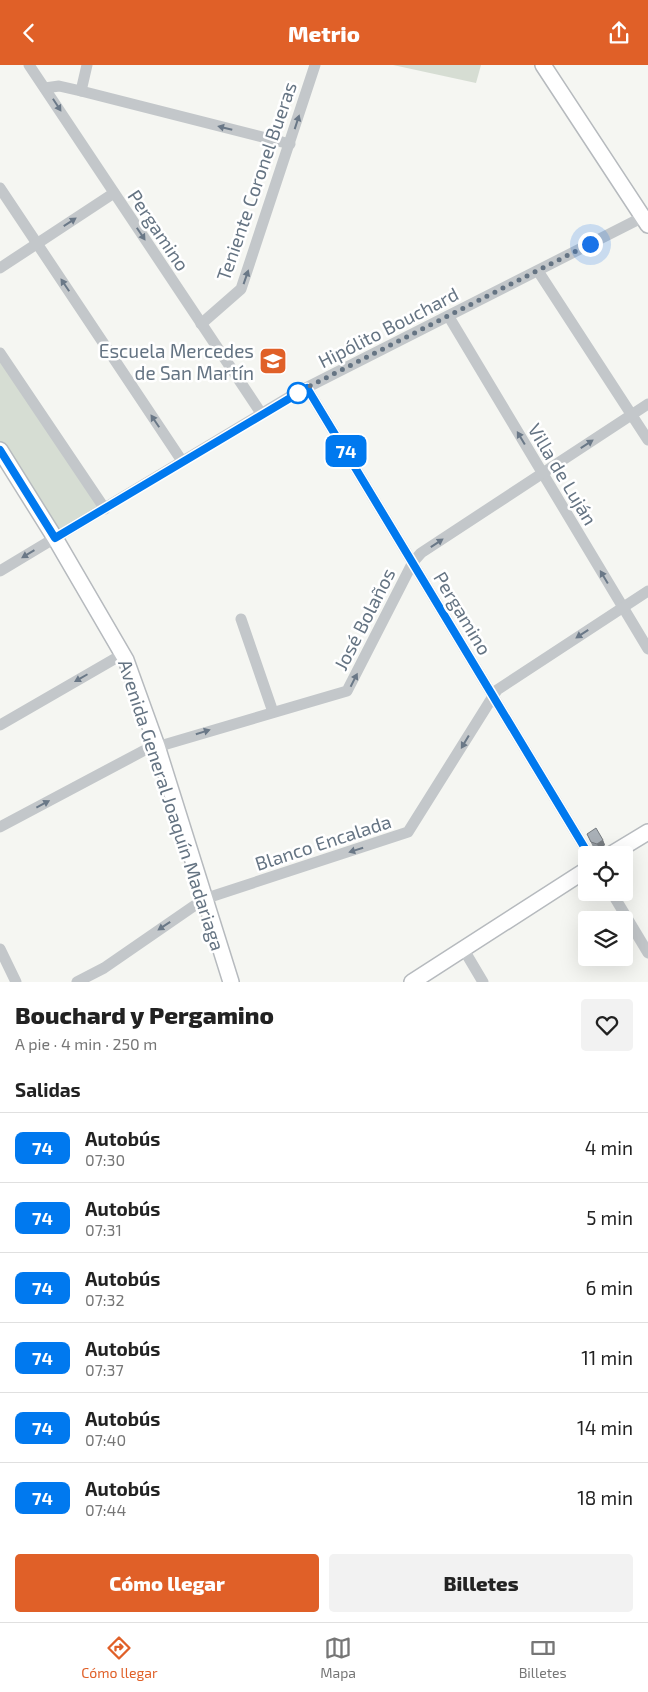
<!DOCTYPE html>
<html lang="es">
<head>
<meta charset="utf-8">
<style>
  :root { --surface:#fff; --page:#f2f2f2; --text:#222; --muted:#767676; --line:#e0e0e0; --accent:#e06028 }
  body { margin:0; font-family:"Exo 2",sans-serif; background:var(--page); color:var(--text); height:100vh; display:flex; flex-direction:column; font-size:19px; white-space:nowrap }
  * { box-sizing:border-box; margin:0 }
  p { font-size:16px; color:var(--muted) }
  .icon { flex:none; width:28px; height:28px; fill:none; stroke:currentColor; stroke-width:2; stroke-linecap:round; stroke-linejoin:round }
  .map { position:relative; height:917px; overflow:hidden }
  .panel { display:flex; flex-direction:column; background:var(--surface); flex:1 }
  .panel>* { flex:none }
  .badge { padding:0 10px; border-radius:8px; font-size:18px; line-height:32px }
  .buttons { position:absolute; left:578px; top:781px; display:grid; gap:10px }
  .buttons a { display:grid; place-items:center; width:55px; height:55px; border-radius:5px; background:var(--surface); box-shadow:0 5px 20px #0002; font-size:25px }
  .you { position:absolute; width:25px; height:25px; margin:-12px; border:4px solid #fff; border-radius:50%; background:#1a73e8; box-shadow:0 0 0 8px #1a73e833 }
  .map>.badge { position:absolute; translate:-50% -50%; box-shadow:0 0 0 2px #fff }
  h2 { padding:0 15px; font-size:19px; line-height:45px }
  .round { display:grid; place-items:center; flex:none; width:52px; height:52px; border-radius:5px; background:var(--page) }
  .headline { display:flex; align-items:center; justify-content:space-between; height:85px; padding:0 15px }
  h1 { font-size:24px; font-weight:800; line-height:38px }
  .button { display:flex; gap:10px; margin-top:auto; padding:10px 15px }
  .button a { flex:1; height:58px; border-radius:5px; background:var(--accent); color:#fff; font-size:20px; font-weight:800; line-height:58px; text-align:center }
  .button a+a { background:var(--page); color:var(--text) }
  ul { padding:0; list-style:none }
  li { display:flex; align-items:center; gap:15px; height:70px; padding:0 15px; border-top:1px solid var(--line) }
  li div { flex:1 }
  li b { display:block; font-size:19px }
  li em { font-style:normal }
  li .badge { min-width:55px; font-weight:700; text-align:center }
  header { display:flex; justify-content:space-between; align-items:center; height:65px; padding:0 15px; background:var(--accent); color:#fff; font-size:22px; font-weight:800 }
  .tabs { display:flex; justify-content:space-around; align-items:center; height:70px; border-top:1px solid var(--line); background:var(--surface); font-size:14px; color:var(--muted) }
  .tabs a { display:grid; justify-items:center; gap:2px }
  .tabs .on { color:var(--accent) }
  .map>svg:first-child { display:block }
  .green { fill:#d6ddd3 }
  .lines { fill:none; stroke-linecap:round; stroke-linejoin:round }
  .secondary-casing { stroke:#b6babe; stroke-width:18 }
  .street { stroke:#c3c7ca; stroke-width:11 }
  .secondary { stroke:#fff; stroke-width:15 }
  .wall { fill:#91979d }
  .shaded-wall { fill:#767b80 }
  .building { fill:#a9b0b7; stroke:#767b80 }
  .oneway { fill:#6a7887 }
  .line-casing { stroke:#fff; stroke-width:11 }
  .line { stroke:#0079ef; stroke-width:8 }
  .walk { stroke:#657483; stroke-width:5; stroke-dasharray:0 9 }
  .stop-dot { fill:#fff; stroke:#0079ef; stroke-width:2.5 }
  .labels { text-anchor:middle; dominant-baseline:central; stroke-width:5; stroke-linejoin:round; paint-order:stroke }
  .street-label { font-size:19px; fill:#657483; stroke:#fff }
  .poi-label { font-size:19px; fill:#657483; stroke:#fff; text-anchor:end }
</style>
</head>
<body>
<header><svg class="icon" aria-label="back" viewBox="0 0 24 24"><path d="M15 5l-7 7 7 7"/></svg>Metrio<svg class="icon" aria-label="share" viewBox="0 0 24 24"><path d="M12 15V3M7 8l5-5 5 5M5 13v7h14v-7"/></svg></header>
<div class="map">
<svg width="648" height="917" viewBox="0 0 648 917">
  <rect width="100%" height="100%" fill="#f5f6f2"/>
  <g class="green">
    <polygon points="393,0 481,0 476,18"/>
    <polygon points="0,288 105,444 55,473 0,385"/>
  </g>
  <g class="lines">
    <defs>
      <g id="secondary">
        <polyline points="543,0 648,160"/>
        <polyline points="0,385 55,473 126,595 157,681 231,917"/>
        <polyline points="610,790 648,767"/>
        <polyline points="412,917 586,805"/>
      </g>
    </defs>
    <use href="#secondary" class="secondary-casing"/>
    <g class="street">
      <polyline points="29,0 261,348"/>
      <polyline points="45,23 59,21 81,26 290,79"/>
      <polyline points="81,26 87,0"/>
      <polyline points="0,123 182,396"/>
      <polyline points="0,203 114,128"/>
      <polyline points="538,206 648,375"/>
      <polyline points="449,252 648,584"/>
      <polyline points="201,259 241,224 315,0"/>
      <polyline points="0,288 105,444"/>
      <polyline points="307,323 589,790"/>
      <polyline points="0,506 296,328 643,152"/>
      <polyline points="241,554 273,647"/>
      <polyline points="0,660 123,589"/>
      <polyline points="0,762 143,686 347,626 413,497 421,488 648,339"/>
      <polyline points="612,828 648,888"/>
      <polyline points="0,884 16,917"/>
      <polyline points="464,885 483,917"/>
      <polyline points="77,917 104,903 204,834 408,767 497,625 648,526"/>
    </g>
    <use href="#secondary" class="secondary"/>
  </g>
  <polygon class="wall" points="587,769 603,775 605,780 599,784 593,782"/>
  <polygon class="shaded-wall" points="603,775 605,780 599,784 597,779"/>
  <polygon class="building" points="596,763 603,775 597,779 591,777 587,769"/>
  <defs><path id="oneway-solid" d="M-6-.8H1V-3.2L6.5 0L1 3.2V.8H-6Z" transform="scale(1.25)"/></defs>
  <g class="oneway">
    <use href="#oneway-solid" transform="translate(57 40) rotate(57)"/>
    <use href="#oneway-solid" transform="translate(297 57) rotate(-72)"/>
    <use href="#oneway-solid" transform="translate(225 63) rotate(-166)"/>
    <use href="#oneway-solid" transform="translate(70 157) rotate(-33)"/>
    <use href="#oneway-solid" transform="translate(141 169) rotate(56)"/>
    <use href="#oneway-solid" transform="translate(246 212) rotate(-71)"/>
    <use href="#oneway-solid" transform="translate(65 220) rotate(-124)"/>
    <use href="#oneway-solid" transform="translate(155 356) rotate(-124)"/>
    <use href="#oneway-solid" transform="translate(521 373) rotate(-121)"/>
    <use href="#oneway-solid" transform="translate(587 379) rotate(-33)"/>
    <use href="#oneway-solid" transform="translate(437 478) rotate(-34)"/>
    <use href="#oneway-solid" transform="translate(28 489) rotate(149)"/>
    <use href="#oneway-solid" transform="translate(604 512) rotate(-121)"/>
    <use href="#oneway-solid" transform="translate(582 569) rotate(147)"/>
    <use href="#oneway-solid" transform="translate(81 613) rotate(150)"/>
    <use href="#oneway-solid" transform="translate(354 615) rotate(-63)"/>
    <use href="#oneway-solid" transform="translate(203 667) rotate(-17)"/>
    <use href="#oneway-solid" transform="translate(465 677) rotate(121)"/>
    <use href="#oneway-solid" transform="translate(43 739) rotate(-28)"/>
    <use href="#oneway-solid" transform="translate(356 785) rotate(163)"/>
    <use href="#oneway-solid" transform="translate(164 861) rotate(146)"/>
  </g>
  <g class="lines">
    <defs>
      <polyline id="line" points="0,385 55,473 307,323 589,790"/>
    </defs>
    <use href="#line" class="line-casing"/>
    <use href="#line" class="line"/>
    <polyline class="walk" points="298,328 296,328 590,179"/>
  </g>
  <defs>
    <symbol id="school-square" viewBox="-11 -11 22 22"><rect x="-9" y="-9" width="18" height="18" rx="4" fill="#e06028" stroke="#fff"/><path d="M0-5L7-2L0 1L-7-2ZM-4 1L0 2.5L4 1V4Q0 6-4 4Z" fill="#fff"/></symbol>
  </defs>
  <g fill-rule="evenodd">
    <use href="#school-square" x="257" y="280" width="32" height="32"/>
  </g>
  <circle class="stop-dot" cx="298" cy="328" r="10"/>
  <g class="labels">
    <g class="street-label">
      <text transform="translate(256 116) rotate(-71)">Teniente Coronel Bueras</text>
      <text transform="translate(159 165) rotate(56)">Pergamino</text>
      <text transform="translate(388 262) rotate(-27)">Hipólito Bouchard</text>
      <text transform="translate(563 409) rotate(59)">Villa de Luján</text>
      <text transform="translate(463 548) rotate(59)">Pergamino</text>
      <text transform="translate(364 554) rotate(-63)">José Bolaños</text>
      <text transform="translate(172 740) rotate(72)">Avenida General Joaquín Madariaga</text>
      <text transform="translate(323 777) rotate(-18)">Blanco Encalada</text>
    </g>
    <g class="poi-label">
      <text x="254" y="285">Escuela Mercedes<tspan x="254" dy="22">de San Martín</tspan></text>
    </g>
  </g>
</svg>
<div class="buttons">
<a><svg class="icon" aria-label="locate" viewBox="0 0 24 24"><circle cx="12" cy="12" r="6"/><path d="M12 2v4M12 18v4M2 12h4M18 12h4"/></svg></a>
<a><svg class="icon" aria-label="layers" viewBox="0 0 24 24"><path d="M12 4l9 5-9 5-9-5zM3 14l9 5 9-5"/></svg></a>
</div>
<div class="you" style="left:590px;top:179px"></div>
<b class="badge" style="left:346px;top:386px;background:#0079ef;color:#fff">74</b>
</div>
<section class="panel">
<div class="headline"><div><h1>Bouchard y Pergamino</h1><p>A pie · 4 min · 250 m</p></div><a class="round"><svg class="icon" aria-label="heart" viewBox="0 0 24 24"><path d="M12 20l-8-8c-3-5 5-10 8-4 3-6 11-1 8 4z"/></svg></a></div>
<h2>Salidas</h2>
<ul>
<li><span class="badge" style="background:#0079ef;color:#fff">74</span><div><b>Autobús</b><p>07:30</p></div><em>4 min</em></li>
<li><span class="badge" style="background:#0079ef;color:#fff">74</span><div><b>Autobús</b><p>07:31</p></div><em>5 min</em></li>
<li><span class="badge" style="background:#0079ef;color:#fff">74</span><div><b>Autobús</b><p>07:32</p></div><em>6 min</em></li>
<li><span class="badge" style="background:#0079ef;color:#fff">74</span><div><b>Autobús</b><p>07:37</p></div><em>11 min</em></li>
<li><span class="badge" style="background:#0079ef;color:#fff">74</span><div><b>Autobús</b><p>07:40</p></div><em>14 min</em></li>
<li><span class="badge" style="background:#0079ef;color:#fff">74</span><div><b>Autobús</b><p>07:44</p></div><em>18 min</em></li>
</ul>
<div class="button"><a>Cómo llegar</a><a>Billetes</a></div>
</section>
<nav class="tabs">
<a class="on"><svg class="icon" aria-label="directions" viewBox="0 0 24 24"><path d="M12 3l9 9-9 9-9-9zM9 14v-3h6M13 9l2 2-2 2"/></svg>Cómo llegar</a>
<a><svg class="icon" aria-label="map" viewBox="0 0 24 24"><path d="M3 6l6-2 6 2 6-2v14l-6 2-6-2-6 2zM9 4v14M15 6v14"/></svg>Mapa</a>
<a><svg class="icon" aria-label="tickets" viewBox="0 0 24 24"><path d="M3 7h18v10H3zM15 7v10"/></svg>Billetes</a>
</nav>
</body>
</html>
